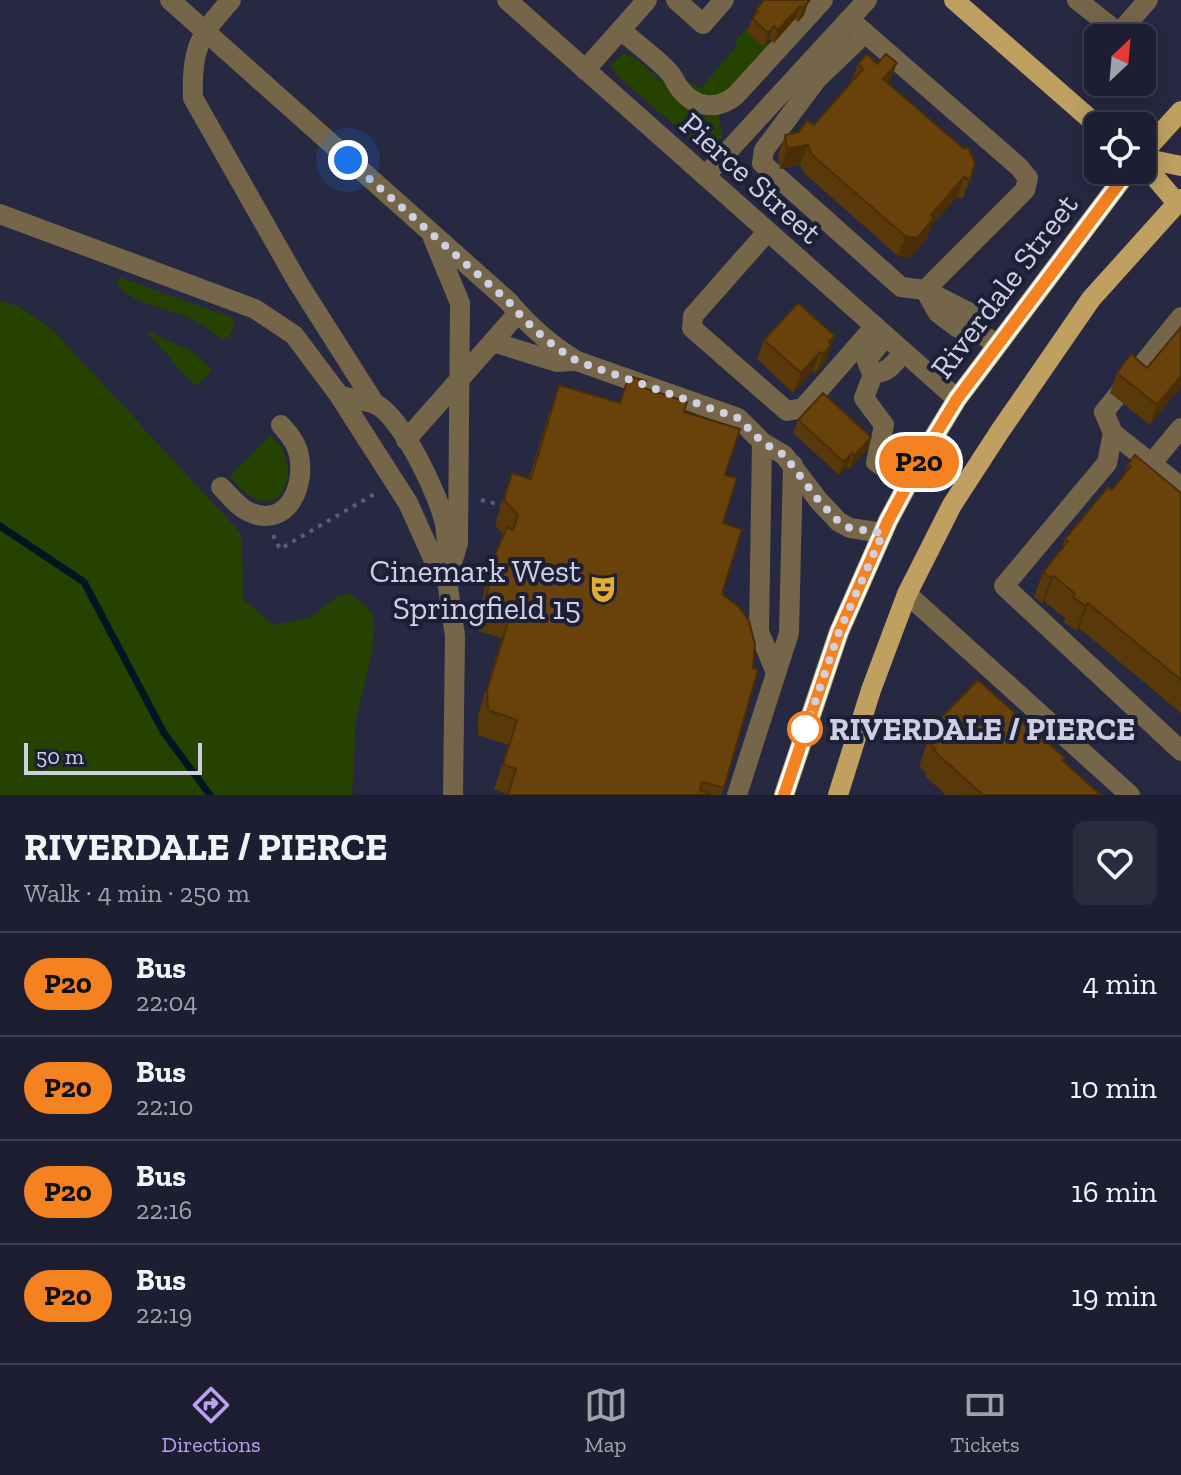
<!DOCTYPE html>
<html lang="en">
<head>
<meta charset="utf-8">
<style>
  :root { --surface:#1d1e31; --page:#2a2b3d; --text:#f1f3f6; --muted:#a0a2ab; --line:#3b3c4d; --accent:#bca0f2 }
  body { margin:0; font-family:"Zilla Slab",serif; background:var(--page); color:var(--text); height:100vh; display:flex; flex-direction:column; font-size:30px; white-space:nowrap }
  * { box-sizing:border-box; margin:0 }
  p { font-size:26px; color:var(--muted) }
  .icon { flex:none; width:44px; height:44px; fill:none; stroke:currentColor; stroke-width:2; stroke-linecap:round; stroke-linejoin:round }
  .map { position:relative; height:795px; overflow:hidden }
  .drawer { display:flex; flex-direction:column; background:var(--surface); flex:1 }
  .drawer>* { flex:none }
  .badge { padding:0 16px; border-radius:26px; font-size:28px; line-height:52px }
  .needle { width:52px; rotate:26deg }
  .controls { position:absolute; left:1084px; top:24px; display:grid; gap:16px }
  .controls a { display:grid; place-items:center; width:72px; height:72px; border-radius:12px; background:var(--surface); box-shadow:0 4px 20px #0003,0 0 0 2px var(--line); font-size:40px }
  .scale { position:absolute; left:24px; bottom:20px; width:178px; box-sizing:border-box; padding-left:8px; border:4px solid #ced0e1; border-top:0; font-size:22px; line-height:28px; white-space:nowrap; color:#ced0e1; -webkit-text-stroke:6px #1d1f37; paint-order:stroke }
  .you { position:absolute; width:40px; height:40px; margin:-20px; border:6px solid #fff; border-radius:50%; background:#1a73e8; box-shadow:0 0 0 12px #1a73e833 }
  .map>.badge { position:absolute; translate:-50% -50%; box-shadow:0 0 0 4px #fff }
  .round { display:grid; place-items:center; flex:none; width:84px; height:84px; border-radius:12px; background:var(--page) }
  .summary { display:flex; align-items:center; justify-content:space-between; height:136px; padding:0 24px }
  h1 { font-size:38px; font-weight:800; line-height:60px }
  ul { padding:0; list-style:none }
  li { display:flex; align-items:center; gap:24px; height:104px; padding:0 24px; border-top:2px solid var(--line) }
  li div { flex:1 }
  li b { display:block; font-size:30px }
  li em { font-style:normal }
  li .badge { min-width:88px; font-weight:700; text-align:center }
  .dock { display:flex; justify-content:space-around; align-items:center; height:112px; border-top:2px solid var(--line); background:var(--surface); font-size:22px; color:var(--muted) }
  .dock a { display:grid; justify-items:center; gap:4px }
  .dock .on { color:var(--accent) }
  .map>svg:first-child { display:block }
  .green { fill:#264200 }
  .lines { fill:none; stroke-linecap:round; stroke-linejoin:round }
  .stream { stroke:#001623; stroke-width:7 }
  .path { stroke:#5c5d74; stroke-width:4; stroke-dasharray:4 6; stroke-linecap:butt }
  .minor { stroke:#756649; stroke-width:20 }
  .major { stroke:#bfa061; stroke-width:20 }
  .wall { fill:#593909 }
  .shaded-wall { fill:#492e07 }
  .building { fill:#68420a; stroke:#492e07; stroke-width:2 }
  .line-casing { stroke:#fff; stroke-width:18 }
  .line { stroke:#f58220; stroke-width:12 }
  .walk { stroke:#ced0e1; stroke-width:8; stroke-dasharray:0 14.4 }
  .stop-dot { fill:#fff; stroke:#f58220; stroke-width:4 }
  .labels { text-anchor:middle; dominant-baseline:central; stroke-width:8; stroke-linejoin:round; paint-order:stroke }
  .street-label { font-size:32px; fill:#ced0e1; stroke:#1d1f37 }
  .poi-label { font-size:32px; fill:#ced0e1; stroke:#1d1f37; text-anchor:end }
  .stop-label { font-size:32px; font-weight:bold; fill:#ced0e1; stroke:#1d1f37; text-anchor:start }
</style>
</head>
<body>
<div class="map">
<svg width="1181" height="795" viewBox="0 0 1181 795">
  <rect width="100%" height="100%" fill="#272841"/>
  <g class="green">
    <polygon points="749,26 750,28 747,32 763,46 768,41 771,45 725,94 712,97 696,94 684,78 700,89 737,46 734,42"/>
    <path d="M 623,54 L 634,57 L 698,113 L 706,116 L 719,115 L 722,137 C 715,147 704,146 693,141 L 616,75 L 611,64 Z"/>
    <path d="M 119,277 L 231,317 L 235,323 L 229,337 L 221,339 C 210,329 198,322 184,316 C 163,307 129,303 117,283 Z"/>
    <polygon points="0,301 20,307 52,329 239,531 242,540 243,599 273,625 311,617 339,595 350,594 368,608 374,617 374,629 372,652 356,720 352,795 0,795"/>
    <polygon points="145,330 192,351 211,368 211,372 195,386"/>
    <path d="M 270,435 C 309,465 279,539 230,477 Z"/>
  </g>
  <g class="lines">
    <polyline class="stream" points="0,526 84,582 164,733 210,795"/>
    <g class="path">
      <polyline points="481,500 501,505"/>
      <polyline points="273,535 280,549 376,493"/>
    </g>
    <g class="minor">
      <path d="M 170,0 L 508,301 C 528,325 550,345 577,361 L 738,418 L 762,442 L 784,455 L 819,501 L 839,522 L 850,528 L 883,533"/>
      <path d="M 231,0 C 199,36 191,49 193,98 L 297,281 L 375,404"/>
      <polyline points="507,0 957,399"/>
      <polyline points="676,0 703,24 724,0"/>
      <polyline points="1077,0 1119,33 1148,0"/>
      <polyline points="849,19 1019,167 1028,178 1025,190 925,290"/>
      <path d="M 621,30 C 636,44 656,57 670,73 C 674,78 676,84 680,89 C 695,108 717,111 736,95 L 823,0"/>
      <polyline points="865,33 817,79 764,150 762,163 901,287 925,290 972,314 975,330"/>
      <polyline points="585,70 647,0"/>
      <polyline points="705,176 867,0"/>
      <path d="M 0,214 L 255,309 L 294,335 L 339,395 L 408,503 L 436,565 L 447,580 C 447,562 448,542 445,525 C 440,497 401,415 375,404 C 364,400 350,399 339,395"/>
      <polyline points="767,232 693,316 692,328 787,411 803,408 875,326"/>
      <polyline points="433,238 460,303 458,543 447,580 455,636 453,795"/>
      <polyline points="925,290 938,313 958,328 975,330 997,344"/>
      <polyline points="1181,317 1104,412 1113,433 1181,487"/>
      <path d="M 886,336 L 869,357 L 867,361 L 871,371 C 885,377 895,363 903,352"/>
      <polyline points="493,342 557,362 573,361"/>
      <polyline points="874,372 864,398 884,425 876,462 908,483"/>
      <polyline points="1113,433 1107,463 1004,586 1181,751"/>
      <polyline points="406,440 518,313"/>
      <polyline points="762,442 759,632 775,670"/>
      <polyline points="1151,464 1181,428"/>
      <path d="M 221,487 C 230,496 238,507 249,512 C 289,530 307,483 298,451 C 295,441 288,433 281,425"/>
      <polyline points="907,594 1130,795"/>
      <polyline points="737,795 789,633 793,465"/>
    </g>
    <g class="major">
      <polyline points="954,0 1098,126"/>
      <polyline points="1142,154 1181,111"/>
      <polyline points="1142,158 1181,166"/>
      <polyline points="1142,162 1177,203"/>
      <polyline points="784,795 839,632 888,521 926,450 957,399 1129,170"/>
      <polyline points="838,795 871,690 907,594 952,505 1000,431 1091,299 1181,199"/>
    </g>
  </g>
  <g class="wall">
    <polygon points="808,3 804,15 798,22 795,19 774,43 769,39 763,46 747,32 756,10"/>
    <polygon points="897,63 888,84 975,163 963,199 957,197 932,225 927,238 910,258 898,256 805,174 800,164 780,169 778,155 785,135 799,132 814,125 851,82 858,64"/>
    <polygon points="835,336 824,364 816,373 813,371 793,393 757,359 764,340"/>
    <polygon points="1147,368 1181,387 1150,425 1110,393 1117,373"/>
    <polygon points="629,376 644,388 684,412 725,475 723,523 722,594 724,788 721,795 506,795 507,794 494,790 508,745 478,735 478,715 502,638 476,630 487,577 496,552 504,535 495,525 503,498 512,473 529,478 550,410 559,385 619,403"/>
    <polygon points="798,420 871,437 867,450 849,469 847,467 839,475 793,433"/>
    <polygon points="1128,464 1181,493 1181,713 1079,628 1076,631 1064,622 1065,618 1044,601 1042,603 1034,597 1043,572 1061,550 1065,539 1112,490 1123,476"/>
    <polygon points="932,727 1063,761 1101,795 946,795 925,776 926,773 919,767"/>
  </g>
  <g class="shaded-wall">
    <polygon points="805,0 811,0 808,3 804,15 798,22"/>
    <polygon points="800,6 795,19 774,43 778,30"/>
    <polygon points="774,26 769,39 763,46 768,33"/>
    <polygon points="897,63 890,82 876,99 883,79"/>
    <polygon points="808,145 800,164 780,169 787,149"/>
    <polygon points="964,177 957,197 932,225 927,238 910,258 898,256 905,236 931,215"/>
    <polygon points="835,336 824,364 816,373 823,354 829,342"/>
    <polygon points="820,352 813,371 793,393 801,373"/>
    <polygon points="1181,376 1181,387 1150,425 1157,405"/>
    <polygon points="871,437 867,450 849,469 854,456"/>
    <polygon points="852,453 847,467 839,475 844,462"/>
    <polygon points="1054,576 1044,601 1042,603 1051,578"/>
    <polygon points="1088,603 1079,628 1076,631 1085,606"/>
  </g>
  <g class="building">
    <polygon points="764,0 807,0 809,1 803,8 800,6 778,30 774,26 768,33 752,18 758,12 756,10"/>
    <polygon points="867,54 877,64 886,54 897,63 883,79 964,149 966,147 969,149 975,163 970,180 964,177 931,215 934,218 917,238 905,236 812,155 808,145 787,149 785,135 799,132 807,120 814,125 863,69 858,64"/>
    <polygon points="798,303 835,336 829,342 831,345 823,354 820,352 801,373 764,340"/>
    <polygon points="1181,327 1181,376 1157,405 1117,373 1131,354 1147,368"/>
    <polygon points="629,376 646,381 644,388 687,402 684,412 740,429 725,475 737,478 723,523 742,529 722,594 739,607 749,621 755,644 753,668 758,670 724,788 702,782 700,790 711,794 711,795 508,795 516,769 503,765 517,720 488,710 487,690 511,613 485,604 496,552 507,527 513,530 518,515 504,500 512,473 531,479 559,385 620,403"/>
    <polygon points="823,393 871,437 854,456 852,453 844,462 798,420"/>
    <polygon points="1135,455 1181,493 1181,680 1088,603 1085,606 1073,597 1075,594 1054,576 1051,578 1043,572 1068,541 1065,539 1108,487 1112,490 1131,466 1128,464"/>
    <polygon points="978,680 1065,758 1062,760 1101,795 983,795 934,751 936,749 928,742 938,732 932,727"/>
  </g>
  <g class="lines">
    <defs>
      <polyline id="line" points="784,795 839,632 888,521 926,450 957,399 1129,170"/>
    </defs>
    <use href="#line" class="line-casing"/>
    <use href="#line" class="line"/>
    <path class="walk" d="M 348,160 L 508,301 C 528,325 550,345 577,361 L 738,418 L 762,442 L 784,455 L 819,501 L 839,522 L 850,528 L 883,533 L 839,632 L 803,737 L 805,729"/>
  </g>
  <defs>
    <symbol id="theatre-bare" viewBox="-9 -9 18 18"><path d="M-5-5.5Q0-4 5-5.5V0Q5 5 0 6Q-5 5-5 0ZM-3.3-2.5H-1v1.5H-3.3ZM1-2.5H3.3v1.5H1ZM-2.8 1Q0 5.5 2.8 1Z" fill="#e2af34" stroke="#1d1f37" stroke-width="2.5" paint-order="stroke"/></symbol>
  </defs>
  <g fill-rule="evenodd">
    <use href="#theatre-bare" x="583" y="569" width="40" height="40"/>
  </g>
  <circle class="stop-dot" cx="805" cy="729" r="16"/>
  <g class="labels">
    <g class="street-label">
      <text transform="translate(751 178) rotate(42)">Pierce Street</text>
      <text transform="translate(1004 286) rotate(-53)">Riverdale Street</text>
    </g>
    <g class="poi-label">
      <text x="581" y="571">Cinemark West<tspan x="581" dy="37">Springfield 15</tspan></text>
    </g>
    <g class="stop-label">
      <text x="829" y="729">RIVERDALE / PIERCE</text>
    </g>
  </g>
</svg>
<div class="controls">
<a><svg class="needle" viewBox="-14 -14 28 28"><path d="M0-13l5 13h-10z" fill="#e53935"/><path d="M0 13l5-13h-10z" fill="#a0a2ab"/></svg></a>
<a><svg class="icon" aria-label="locate" viewBox="0 0 24 24"><circle cx="12" cy="12" r="6"/><path d="M12 2v4M12 18v4M2 12h4M18 12h4"/></svg></a>
</div>
<div class="scale">50 m</div>
<div class="you" style="left:348px;top:160px"></div>
<b class="badge" style="left:919px;top:462px;background:#f58220;color:#111">P20</b>
</div>
<section class="drawer">
<div class="summary"><div><h1>RIVERDALE / PIERCE</h1><p>Walk · 4 min · 250 m</p></div><a class="round"><svg class="icon" aria-label="heart" viewBox="0 0 24 24"><path d="M12 20l-8-8c-3-5 5-10 8-4 3-6 11-1 8 4z"/></svg></a></div>
<ul>
<li><span class="badge" style="background:#f58220;color:#111">P20</span><div><b>Bus</b><p>22:04</p></div><em>4 min</em></li>
<li><span class="badge" style="background:#f58220;color:#111">P20</span><div><b>Bus</b><p>22:10</p></div><em>10 min</em></li>
<li><span class="badge" style="background:#f58220;color:#111">P20</span><div><b>Bus</b><p>22:16</p></div><em>16 min</em></li>
<li><span class="badge" style="background:#f58220;color:#111">P20</span><div><b>Bus</b><p>22:19</p></div><em>19 min</em></li>
</ul>
</section>
<nav class="dock">
<a class="on"><svg class="icon" aria-label="directions" viewBox="0 0 24 24"><path d="M12 3l9 9-9 9-9-9zM9 14v-3h6M13 9l2 2-2 2"/></svg>Directions</a>
<a><svg class="icon" aria-label="map" viewBox="0 0 24 24"><path d="M3 6l6-2 6 2 6-2v14l-6 2-6-2-6 2zM9 4v14M15 6v14"/></svg>Map</a>
<a><svg class="icon" aria-label="tickets" viewBox="0 0 24 24"><path d="M3 7h18v10H3zM15 7v10"/></svg>Tickets</a>
</nav>
</body>
</html>
